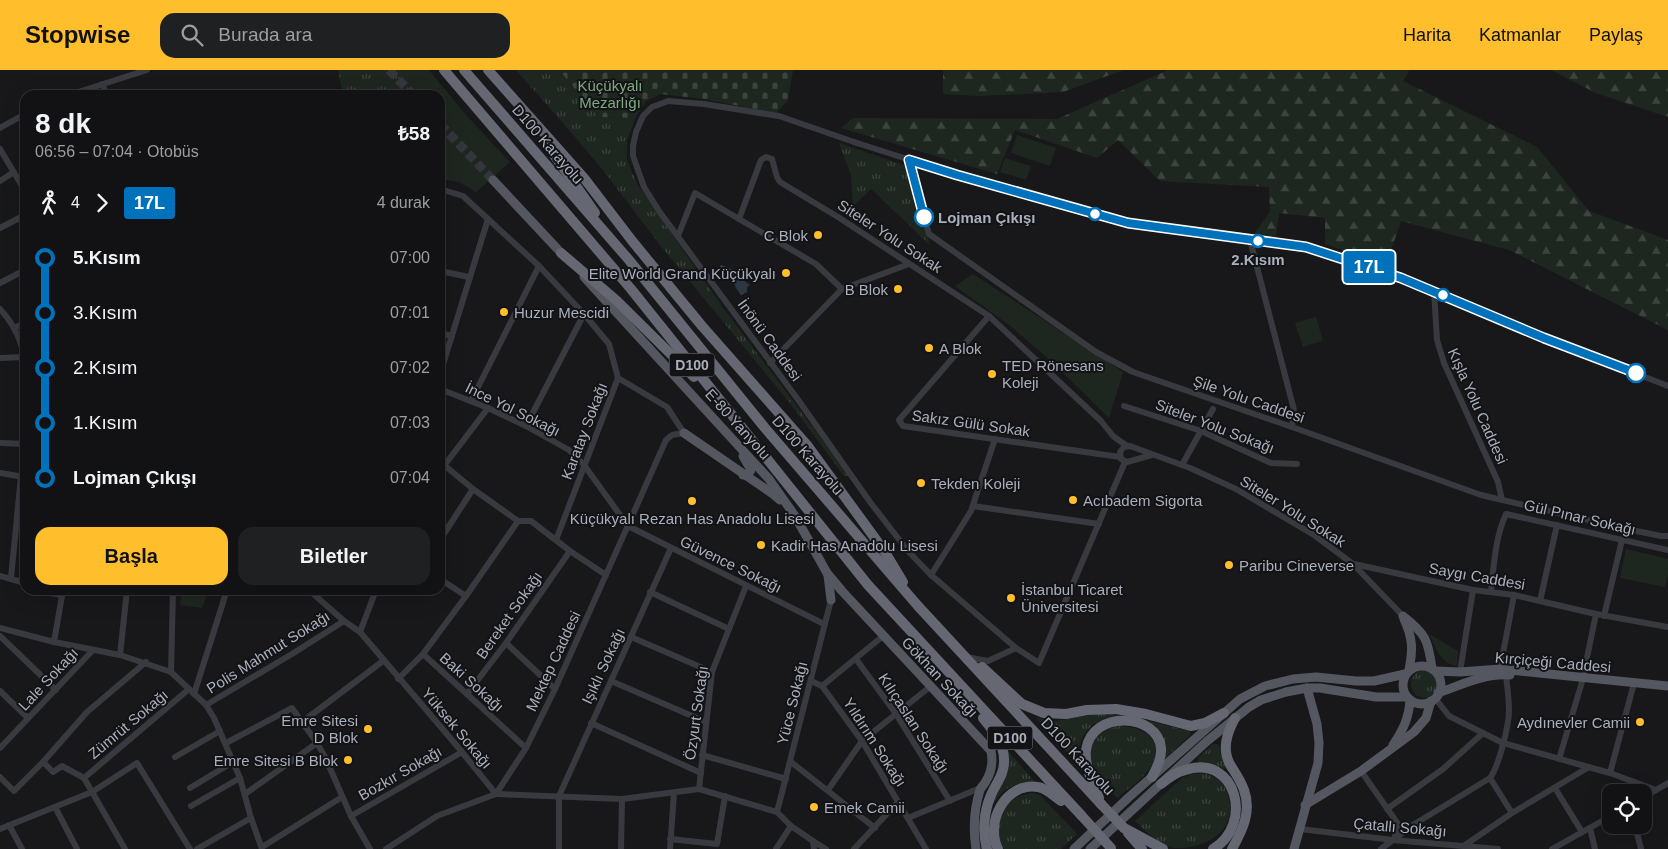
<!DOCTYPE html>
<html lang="tr">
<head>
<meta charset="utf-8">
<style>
  :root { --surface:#121214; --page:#1f2022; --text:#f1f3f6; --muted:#9c9ea0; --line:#313234; --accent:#ffbe2c }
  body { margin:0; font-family:Helvetica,sans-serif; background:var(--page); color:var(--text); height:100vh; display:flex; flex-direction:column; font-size:19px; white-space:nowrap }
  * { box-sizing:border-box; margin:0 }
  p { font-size:16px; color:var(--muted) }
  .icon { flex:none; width:28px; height:28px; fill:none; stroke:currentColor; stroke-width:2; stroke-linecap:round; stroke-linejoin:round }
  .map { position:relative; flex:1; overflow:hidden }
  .sheet { position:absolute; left:20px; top:20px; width:425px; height:505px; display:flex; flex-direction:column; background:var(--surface); border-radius:15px; box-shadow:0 5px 20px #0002,0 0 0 1px var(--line) }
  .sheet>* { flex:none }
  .badge { padding:0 10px; border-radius:4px; font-size:18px; line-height:32px }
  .controls { position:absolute; left:1602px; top:714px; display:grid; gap:10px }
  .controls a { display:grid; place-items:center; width:50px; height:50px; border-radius:10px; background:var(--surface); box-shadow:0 5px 20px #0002,0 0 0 1px var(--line); font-size:25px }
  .map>.badge { position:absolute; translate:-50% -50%; box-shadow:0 0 0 2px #fff }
  .legs { display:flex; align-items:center; gap:8px; height:55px; padding:0 15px; font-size:16px }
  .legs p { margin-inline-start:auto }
  .head { display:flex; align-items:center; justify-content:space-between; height:85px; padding:0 15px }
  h1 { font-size:28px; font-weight:800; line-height:38px }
  .button { display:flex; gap:10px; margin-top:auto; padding:10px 15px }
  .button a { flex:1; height:58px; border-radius:15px; background:var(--accent); color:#111; font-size:20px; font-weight:800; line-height:58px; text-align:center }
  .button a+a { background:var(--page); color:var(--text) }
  ul { padding:0 15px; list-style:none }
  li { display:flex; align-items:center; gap:18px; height:55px; font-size:19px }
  li i { display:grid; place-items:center; width:8px; height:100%; margin:0 6px; background:currentColor }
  li i::after { content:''; width:12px; height:12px; margin:-6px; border:4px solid; border-radius:50%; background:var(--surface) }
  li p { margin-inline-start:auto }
  li:first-child i { background:linear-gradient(#0000 50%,currentColor 0) }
  li:last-child i { background:linear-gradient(currentColor 50%,#0000 0) }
  header { display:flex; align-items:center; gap:30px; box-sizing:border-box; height:70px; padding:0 25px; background:var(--accent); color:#111 }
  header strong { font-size:24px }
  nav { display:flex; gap:28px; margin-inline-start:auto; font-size:18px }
  .search { width:350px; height:45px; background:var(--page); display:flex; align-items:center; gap:12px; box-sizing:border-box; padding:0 18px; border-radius:15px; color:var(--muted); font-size:19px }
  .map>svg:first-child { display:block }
  .grass { fill:url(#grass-tufts) }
  .forest { fill:url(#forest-firs) }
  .cemetery { fill:url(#cemetery-stones) }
  .green { fill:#1e271f }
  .water { fill:url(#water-ripples) }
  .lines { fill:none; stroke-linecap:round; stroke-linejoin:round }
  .major-tunnel { stroke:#35363b; stroke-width:9; stroke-dasharray:9 4.5; stroke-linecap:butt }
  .minor { stroke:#393a40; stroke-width:6 }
  .major { stroke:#555760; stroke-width:9 }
  .highway { stroke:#656872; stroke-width:10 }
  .highway-bridge { stroke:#656872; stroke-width:10 }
  .line-1-casing { stroke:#fff; stroke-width:11 }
  .line-1 { stroke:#0072bc; stroke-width:8 }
  .stop-1-dot { fill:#fff; stroke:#0072bc; stroke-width:2.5 }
  .poi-dot { fill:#ffbe2c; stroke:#131316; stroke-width:2 }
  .labels { text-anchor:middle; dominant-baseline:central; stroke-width:4; stroke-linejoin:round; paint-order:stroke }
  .shield { fill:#131316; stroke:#7d808a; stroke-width:1 }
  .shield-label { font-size:14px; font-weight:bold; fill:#aaafbc }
  .park-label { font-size:15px; fill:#7fa883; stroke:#131316 }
  .street-label { font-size:15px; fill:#aaafbc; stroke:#131316 }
  .stop-label { font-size:15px; font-weight:bold; fill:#aaafbc; stroke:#131316; text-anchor:start }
  .poi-label { font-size:15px; fill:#aaafbc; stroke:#131316; text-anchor:start }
</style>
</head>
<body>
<header>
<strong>Stopwise</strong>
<div class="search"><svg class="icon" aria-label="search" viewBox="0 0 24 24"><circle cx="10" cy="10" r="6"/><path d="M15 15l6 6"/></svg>Burada ara</div>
<nav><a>Harita</a><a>Katmanlar</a><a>Paylaş</a></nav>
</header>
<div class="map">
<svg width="1668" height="779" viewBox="0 0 1668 779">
  <defs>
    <pattern id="grass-tufts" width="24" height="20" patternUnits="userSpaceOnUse" patternTransform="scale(1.25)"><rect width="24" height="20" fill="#1e271f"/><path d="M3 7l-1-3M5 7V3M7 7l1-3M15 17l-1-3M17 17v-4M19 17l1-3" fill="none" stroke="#3c443e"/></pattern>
    <pattern id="forest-firs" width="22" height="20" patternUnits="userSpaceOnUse" patternTransform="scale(1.25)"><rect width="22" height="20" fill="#1e271f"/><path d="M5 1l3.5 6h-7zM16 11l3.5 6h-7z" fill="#3c443e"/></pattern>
    <pattern id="cemetery-stones" width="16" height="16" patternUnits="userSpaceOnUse" patternTransform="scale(1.25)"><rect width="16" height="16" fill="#1e271f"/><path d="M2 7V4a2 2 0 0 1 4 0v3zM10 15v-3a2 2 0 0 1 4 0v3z" fill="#3c443e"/></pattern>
    <pattern id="water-ripples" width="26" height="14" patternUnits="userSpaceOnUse" patternTransform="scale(1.25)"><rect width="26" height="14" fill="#2d3741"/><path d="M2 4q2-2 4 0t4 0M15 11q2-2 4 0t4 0" fill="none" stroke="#49515a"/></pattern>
  </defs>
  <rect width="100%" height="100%" fill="#18181b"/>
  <g class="grass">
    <polygon points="338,0 393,0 416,25 343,25"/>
    <polygon points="516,0 559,0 599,47 635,48 627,70 627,91 638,115 721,235 849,406 844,406 790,333 660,175 606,104 577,69"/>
    <polygon points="839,73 906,96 930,175 871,119 853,136 851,105"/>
    <circle cx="1425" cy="614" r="14"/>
    <path d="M 1103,643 L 1112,644 L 1114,646 C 1085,654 1080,665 1077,693 L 1036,648 L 1056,651 Z"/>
    <path d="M 1143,649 L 1180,659 L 1190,660 L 1190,665 L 1166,688 C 1164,672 1159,658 1143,649 Z"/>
    <path d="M 1120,656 C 1143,657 1167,670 1151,696 C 1143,709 1128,719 1117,728 C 1110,720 1100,711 1094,701 C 1083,679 1097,659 1120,656 Z"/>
    <polygon points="1213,674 1218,674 1221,686 1226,697 1222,701 1206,694 1198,693 1198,688"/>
    <path d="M 1007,680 L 1035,712 C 1011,714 1004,717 991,737 Z"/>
    <path d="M 1204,703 L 1221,710 C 1225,718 1230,727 1230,736 C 1231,767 1200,779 1173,778 C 1157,774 1146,761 1135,751 L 1182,708 L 1192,704 Z"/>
    <path d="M 1031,723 L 1040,725 L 1077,764 L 1061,779 L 1004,779 C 996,765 997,744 1009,733 C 1014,727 1023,725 1031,723 Z"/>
  </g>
  <g class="forest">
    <polygon points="943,0 1124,0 1063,22 979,26 943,24"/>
    <polygon points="1168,0 1409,0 1403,11 1537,77 1589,141 1668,170 1668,260 1509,180 1401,151 1386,195 1325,174 1325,148 1279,143 1276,167 1254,164 1270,142 1269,117 1160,111 1118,70 1097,88 1015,60 997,104 841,58 853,48 1057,49"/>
    <polygon points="1551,0 1668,0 1668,47 1596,23"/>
  </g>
  <polygon class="cemetery" points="559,0 793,0 788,30 776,43 704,29 661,24 646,31 635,48 599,47"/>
  <g class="green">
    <polygon points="393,0 429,0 467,46 510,92 476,122 459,112 440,109 440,66 443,54 440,51 440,25 416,25"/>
    <polygon points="1017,65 1056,78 1050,96 1011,83"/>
    <polygon points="1005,88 1031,96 1026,110 1000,102"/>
    <polygon points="973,204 1123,302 1109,348 1053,293 1013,258 955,216"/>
    <polygon points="1316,247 1323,271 1303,277 1295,253"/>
    <polygon points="1626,479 1668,489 1668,504 1665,517 1620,508"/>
    <polygon points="182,520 209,520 202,538 180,535"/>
    <path d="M 1429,564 L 1458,581 L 1457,596 C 1441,594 1435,577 1429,564 Z"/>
  </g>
  <polygon class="water" points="721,195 734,200 742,209 750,215 747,217 747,222 741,225 736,218 732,207 720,197"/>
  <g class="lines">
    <g class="major-tunnel">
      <polyline points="389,0 413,25"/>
      <polyline points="440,54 493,110"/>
    </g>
    <g class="minor">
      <polyline points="102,14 107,25"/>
      <polyline points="69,25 147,0"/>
      <polyline points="0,58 25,44"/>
      <polyline points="854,72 957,105 1128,153 1306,177 1401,208 1544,268 1668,316"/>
      <polyline points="857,73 779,46 704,34 668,31 663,33 652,37 643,46 636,62 633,76 633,86 644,117 659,141 799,331 870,432 908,481 931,505 1016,578 1039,593 1125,392"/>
      <polyline points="0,79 25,121"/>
      <polyline points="909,90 929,164 1096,282 1133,302 1292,357 1481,425 1627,459 1661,466 1668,466"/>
      <polyline points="0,111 14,102"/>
      <polyline points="440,119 463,126 539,196 584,244 609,274 618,308 556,470"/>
      <polyline points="739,149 816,194 842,219 770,293"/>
      <polyline points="0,158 25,145"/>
      <polyline points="678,166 695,123 739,149 761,90 766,87 772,89 777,107 780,112 838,147 989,246 1101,351 1113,366 1127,376"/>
      <polyline points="1250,170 1294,340 1292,357"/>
      <polyline points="440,201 469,207"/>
      <polyline points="0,213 25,200"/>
      <polyline points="842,219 909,194"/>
      <polyline points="1434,221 1437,270 1444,293 1498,412 1502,430"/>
      <path d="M 0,239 C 13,253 22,271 25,291"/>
      <polyline points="989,246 899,350 903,356 1120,387"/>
      <polyline points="14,258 25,253"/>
      <polyline points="440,263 452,266"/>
      <polyline points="0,288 25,287"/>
      <polyline points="440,304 488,149"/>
      <polyline points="440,319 488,338 526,356 569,380 584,395 628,456 824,554"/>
      <polyline points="471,331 539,196"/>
      <polyline points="1124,336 1201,361 1271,393 1297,394"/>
      <polyline points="526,356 584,244"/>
      <polyline points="0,373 25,374"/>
      <polyline points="1152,385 1127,392 1121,389 1120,382 1124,377 1130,376 1190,398 1236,419 1314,465 1353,494 1403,546"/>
      <polyline points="444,395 473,419 518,451 531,451 570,481 606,505"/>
      <polyline points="1182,395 1213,339"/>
      <polyline points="440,401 488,338"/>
      <polyline points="0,403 24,407"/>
      <polyline points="973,436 1099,454"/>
      <polyline points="440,470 473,419"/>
      <polyline points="1354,494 1473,520 1514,525 1596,544 1668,557"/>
      <polyline points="931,505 971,441 995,369"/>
      <polyline points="0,506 25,513"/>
      <polyline points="11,508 21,406"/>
      <polyline points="440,509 466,526"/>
      <polyline points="33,520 62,525"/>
      <polyline points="309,520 344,551 360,562 457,676 496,724"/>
      <path d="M 1491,521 C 1494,495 1495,468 1506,444 L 1668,480"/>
      <polyline points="650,522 729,559"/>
      <polyline points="1540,531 1557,455"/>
      <polyline points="1604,546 1622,470"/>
      <polyline points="0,558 54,572 120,585 171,602 206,635 214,648 240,708 251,748 262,779"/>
      <polyline points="360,562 376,520"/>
      <polyline points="0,566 56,620"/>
      <polyline points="631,567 712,602"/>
      <polyline points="54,572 63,520"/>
      <polyline points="506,573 555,619"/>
      <polyline points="423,584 526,678"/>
      <polyline points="120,585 127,520"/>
      <polyline points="966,587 988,591 1016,578"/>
      <polyline points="856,589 896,644 950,731"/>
      <polyline points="1500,599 1514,525"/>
      <polyline points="171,602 173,520"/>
      <polyline points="1460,602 1473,520"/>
      <polyline points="1583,607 1596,544"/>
      <polyline points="398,609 423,584 466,526 518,451"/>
      <polyline points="611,611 706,652"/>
      <polyline points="811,611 822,616 862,671 926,779"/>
      <polyline points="822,616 883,566"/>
      <polyline points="0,621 28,648"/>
      <polyline points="194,624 227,520"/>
      <polyline points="467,624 506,573 570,481"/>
      <polyline points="1435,628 1449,646 1503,673 1610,703 1656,720"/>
      <polyline points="206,635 292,584 344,551"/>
      <polyline points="302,652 383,591"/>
      <polyline points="591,653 701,703"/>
      <polyline points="226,673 292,638 317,673 325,687 351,746 370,779"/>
      <polyline points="0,678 93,580"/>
      <polyline points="702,685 786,709"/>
      <polyline points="175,687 220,661"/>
      <polyline points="1559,689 1582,612"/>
      <polyline points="43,692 53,702 62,696 84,708 125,779"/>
      <polyline points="791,692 875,758"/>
      <polyline points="1361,701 1398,754 1399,759 1395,766"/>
      <polyline points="1610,703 1633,617"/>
      <polyline points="0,707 14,721 43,692 87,642 146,592"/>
      <polyline points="84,708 189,619"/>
      <polyline points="190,718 233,692"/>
      <polyline points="1555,718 1582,762"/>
      <polyline points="699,719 712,602 746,516"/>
      <polyline points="828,720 862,671 931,616"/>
      <polyline points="245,724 317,673"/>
      <polyline points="496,724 622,729 699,719 777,742 791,756 813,771 814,779"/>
      <polyline points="1644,727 1668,713"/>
      <polyline points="191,736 240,708"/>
      <polyline points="55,737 77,779"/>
      <polyline points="1387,739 1443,699 1483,663"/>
      <polyline points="777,742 831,530"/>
      <polyline points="1512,743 1589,697"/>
      <polyline points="351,746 462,682"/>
      <polyline points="908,748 980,718"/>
      <polyline points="9,755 22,779"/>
      <polyline points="1635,755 1641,779"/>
      <polyline points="1590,758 1595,779"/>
      <polyline points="0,759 92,722 137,693 190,779"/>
      <polyline points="1300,759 1393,770 1498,779"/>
      <polyline points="670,769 717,774 725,726"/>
      <polyline points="813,771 826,779"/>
      <polyline points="1465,775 1512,743 1490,708"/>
      <polyline points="262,777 342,727"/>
      <polyline points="197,779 251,748"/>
      <polyline points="386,779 437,746 496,724 526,678 555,619 666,370 672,365 684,363 667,337 618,308"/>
      <polyline points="559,779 559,726 671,478"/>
      <polyline points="621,779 622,729"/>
      <polyline points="670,779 674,723"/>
      <polyline points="776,779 791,756"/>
      <polyline points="854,779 898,732"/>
      <path d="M 1381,779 L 1413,755 L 1490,708 C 1499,696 1509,655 1509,640 C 1509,628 1507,616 1506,605"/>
      <polyline points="1552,779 1611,746"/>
    </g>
    <g class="major">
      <polyline points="493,110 565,187"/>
      <path d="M 584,207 L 769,409 L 795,446 L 827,503 L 842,521 L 991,681 C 993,691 992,701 986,711 C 985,714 981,717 980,720 C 974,739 973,760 976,779"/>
      <polyline points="684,363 773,424 780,430"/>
      <polyline points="743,405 748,404 751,400 743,386"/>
      <polyline points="828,505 831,530"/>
      <path d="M 1403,546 C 1426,564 1428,570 1432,598"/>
      <path d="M 1404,549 C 1413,568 1413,580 1409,600"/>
      <circle cx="1422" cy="615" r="19"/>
      <polyline points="1436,601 1460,602 1500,599 1668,616"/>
      <path d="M 1438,623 C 1461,615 1485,603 1510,605"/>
      <path d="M 1393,675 C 1403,660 1409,648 1410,630"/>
      <polyline points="1305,735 1361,701 1414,662 1426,648 1431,631"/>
      <polyline points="1074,779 1128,728 1240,629 1265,616 1293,609 1316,607 1356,611 1374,611 1405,604"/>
      <polyline points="1090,779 1206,672 1249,637 1261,630 1286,622 1307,618 1320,618 1376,627 1407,627"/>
      <polyline points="1294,779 1318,693 1319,673 1317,654 1307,618"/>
    </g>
    <g class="highway">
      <polyline points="444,0 631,219 868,515 1081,745"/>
      <polyline points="464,0 629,190 765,358 918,536 1101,734"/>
      <polyline points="488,0 584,108 633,172 702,256 807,375 885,482 903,512"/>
      <polyline points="550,79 595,143"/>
      <polyline points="561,183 616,230 694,307"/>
      <polyline points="982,597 1022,634 1044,643 1066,644 1087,640 1116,639 1146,644 1191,656 1205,653 1224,643"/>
      <path d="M 983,648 C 992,659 1004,674 1004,689 C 1005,704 996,713 991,725 C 984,741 982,762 987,779"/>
      <path d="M 1161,714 C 1168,708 1176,702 1185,700 C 1237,683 1254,755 1213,779"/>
      <path d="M 1099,728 C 1093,713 1084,696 1086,680 C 1092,639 1158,643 1161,678 C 1162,688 1157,698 1152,707"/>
      <polyline points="1124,758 1163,779"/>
      <polyline points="1128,763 1142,779"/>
      <path d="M 998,779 C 985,752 1005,712 1038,717 C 1046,718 1054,726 1061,731"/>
      <path d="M 1232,779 C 1242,761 1252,742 1244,720 C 1241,711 1236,704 1231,696 C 1221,680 1227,663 1235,648"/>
    </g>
    <g class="highway-bridge">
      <polyline points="1101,734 1124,758"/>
      <polyline points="1081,745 1111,778"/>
    </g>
  </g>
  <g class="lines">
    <defs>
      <polyline id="line-1" points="924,147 909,90 957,105 1128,153 1306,177 1401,208 1544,268 1636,303"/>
    </defs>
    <use href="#line-1" class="line-1-casing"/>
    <use href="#line-1" class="line-1"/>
  </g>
  <g class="stop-1-dot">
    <circle cx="1095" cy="144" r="6"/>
    <circle cx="924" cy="147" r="9"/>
    <circle cx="1258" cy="171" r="6"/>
    <circle cx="1443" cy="225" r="6"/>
    <circle cx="1636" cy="303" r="9"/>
  </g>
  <g class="poi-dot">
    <circle cx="818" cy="165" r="5"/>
    <circle cx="786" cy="203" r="5"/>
    <circle cx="898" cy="219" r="5"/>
    <circle cx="504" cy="242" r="5"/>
    <circle cx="929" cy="278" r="5"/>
    <circle cx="992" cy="304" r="5"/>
    <circle cx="921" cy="413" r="5"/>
    <circle cx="1073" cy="430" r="5"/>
    <circle cx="692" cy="431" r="5"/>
    <circle cx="761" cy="475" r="5"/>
    <circle cx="1229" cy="495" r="5"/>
    <circle cx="1011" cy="528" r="5"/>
    <circle cx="1640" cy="652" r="5"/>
    <circle cx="368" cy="659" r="5"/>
    <circle cx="348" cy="690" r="5"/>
    <circle cx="814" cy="737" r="5"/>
  </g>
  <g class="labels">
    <g class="shield">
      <rect x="669.5" y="283.5" width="45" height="23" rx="4"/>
      <rect x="987.5" y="656.5" width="45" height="23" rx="4"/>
    </g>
    <g class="shield-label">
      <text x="692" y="295">D100</text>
      <text x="1010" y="668">D100</text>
    </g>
    <g class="park-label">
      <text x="610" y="15">Küçükyalı<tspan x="610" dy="17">Mezarlığı</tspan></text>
    </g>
    <g class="street-label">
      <text transform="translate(548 74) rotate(49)">D100 Karayolu</text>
      <text transform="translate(890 166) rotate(33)">Siteler Yolu Sokak</text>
      <text transform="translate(770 270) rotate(54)">İnönü Caddesi</text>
      <text transform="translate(1249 329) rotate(19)">Şile Yolu Caddesi</text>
      <text transform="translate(1478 336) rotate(66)">Kışla Yolu Caddesi</text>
      <text transform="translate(513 339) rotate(26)">İnce Yol Sokağı</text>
      <text transform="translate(971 353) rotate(8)">Sakız Gülü Sokak</text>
      <text transform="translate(738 354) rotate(48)">E-80 Yanyolu</text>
      <text transform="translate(1215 356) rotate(21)">Siteler Yolu Sokağı</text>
      <text transform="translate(584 361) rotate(-69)">Karatay Sokağı</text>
      <text transform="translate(808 385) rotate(49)">D100 Karayolu</text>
      <text transform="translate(1293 441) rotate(32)">Siteler Yolu Sokak</text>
      <text transform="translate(1580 447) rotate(13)">Gül Pınar Sokağı</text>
      <text transform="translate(731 494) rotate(26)">Güvence Sokağı</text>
      <text transform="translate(1477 506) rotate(10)">Saygı Caddesi</text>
      <text transform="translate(509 545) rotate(-55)">Bereket Sokağı</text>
      <text transform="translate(268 582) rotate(-32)">Polis Mahmut Sokağı</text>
      <text transform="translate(553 591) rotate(-65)">Mektep Caddesi</text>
      <text transform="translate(1553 592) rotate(5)">Kırçiçeği Caddesi</text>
      <text transform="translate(603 596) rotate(-65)">Işıklı Sokağı</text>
      <text transform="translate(940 607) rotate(47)">Gökhan Sokağı</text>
      <text transform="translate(48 609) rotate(-47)">Lale Sokağı</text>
      <text transform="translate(472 612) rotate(42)">Baki Sokağı</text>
      <text transform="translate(792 633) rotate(-76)">Yüce Sokağı</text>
      <text transform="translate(696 643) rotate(-82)">Özyurt Sokağı</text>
      <text transform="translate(914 653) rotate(57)">Kılıçaslan Sokağı</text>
      <text transform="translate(128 654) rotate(-40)">Zümrüt Sokağı</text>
      <text transform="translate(457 658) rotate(50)">Yüksek Sokağı</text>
      <text transform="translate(875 672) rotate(57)">Yıldırım Sokağı</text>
      <text transform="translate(1078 686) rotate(47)">D100 Karayolu</text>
      <text transform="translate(400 703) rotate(-30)">Bozkır Sokağı</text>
      <text transform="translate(1400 757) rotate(5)">Çatallı Sokağı</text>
    </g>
    <g class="stop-label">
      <text x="938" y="147">Lojman Çıkışı</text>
      <text x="1258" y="189" text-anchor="middle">2.Kısım</text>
    </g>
    <g class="poi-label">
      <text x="808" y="165" text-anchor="end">C Blok</text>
      <text x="776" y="203" text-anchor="end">Elite World Grand Küçükyalı</text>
      <text x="888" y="219" text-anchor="end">B Blok</text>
      <text x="514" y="242">Huzur Mescidi</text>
      <text x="939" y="278">A Blok</text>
      <text x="1002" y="295">TED Rönesans<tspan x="1002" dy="17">Koleji</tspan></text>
      <text x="931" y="413">Tekden Koleji</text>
      <text x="1083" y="430">Acıbadem Sigorta</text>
      <text x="692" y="448" text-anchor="middle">Küçükyalı Rezan Has Anadolu Lisesi</text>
      <text x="771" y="475">Kadir Has Anadolu Lisesi</text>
      <text x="1239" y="495">Paribu Cineverse</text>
      <text x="1021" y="519">İstanbul Ticaret<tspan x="1021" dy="17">Üniversitesi</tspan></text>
      <text x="358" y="650" text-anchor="end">Emre Sitesi<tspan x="358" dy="17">D Blok</tspan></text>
      <text x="1630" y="652" text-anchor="end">Aydınevler Camii</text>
      <text x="338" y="690" text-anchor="end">Emre Sitesi B Blok</text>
      <text x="824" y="737">Emek Camii</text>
    </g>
  </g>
</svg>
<div class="controls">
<a><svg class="icon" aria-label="locate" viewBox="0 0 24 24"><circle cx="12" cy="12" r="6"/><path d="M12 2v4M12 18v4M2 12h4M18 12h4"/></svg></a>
</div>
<b class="badge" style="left:1369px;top:197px;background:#0072bc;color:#fff">17L</b>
<section class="sheet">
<div class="head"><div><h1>8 dk</h1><p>06:56 – 07:04 · Otobüs</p></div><b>₺58</b></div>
<div class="legs"><svg class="icon" aria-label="walk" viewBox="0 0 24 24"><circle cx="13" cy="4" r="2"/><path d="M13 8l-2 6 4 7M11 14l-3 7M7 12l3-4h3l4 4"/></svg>4<svg class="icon" aria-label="forward" viewBox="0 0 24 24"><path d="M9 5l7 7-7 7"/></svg><b class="badge" style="background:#0072bc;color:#fff">17L</b><p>4 durak</p></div>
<ul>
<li><i style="color:#0072bc"></i><b>5.Kısım</b><p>07:00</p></li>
<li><i style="color:#0072bc"></i><span>3.Kısım</span><p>07:01</p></li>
<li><i style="color:#0072bc"></i><span>2.Kısım</span><p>07:02</p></li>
<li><i style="color:#0072bc"></i><span>1.Kısım</span><p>07:03</p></li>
<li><i style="color:#0072bc"></i><b>Lojman Çıkışı</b><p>07:04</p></li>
</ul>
<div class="button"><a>Başla</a><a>Biletler</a></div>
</section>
</div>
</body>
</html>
